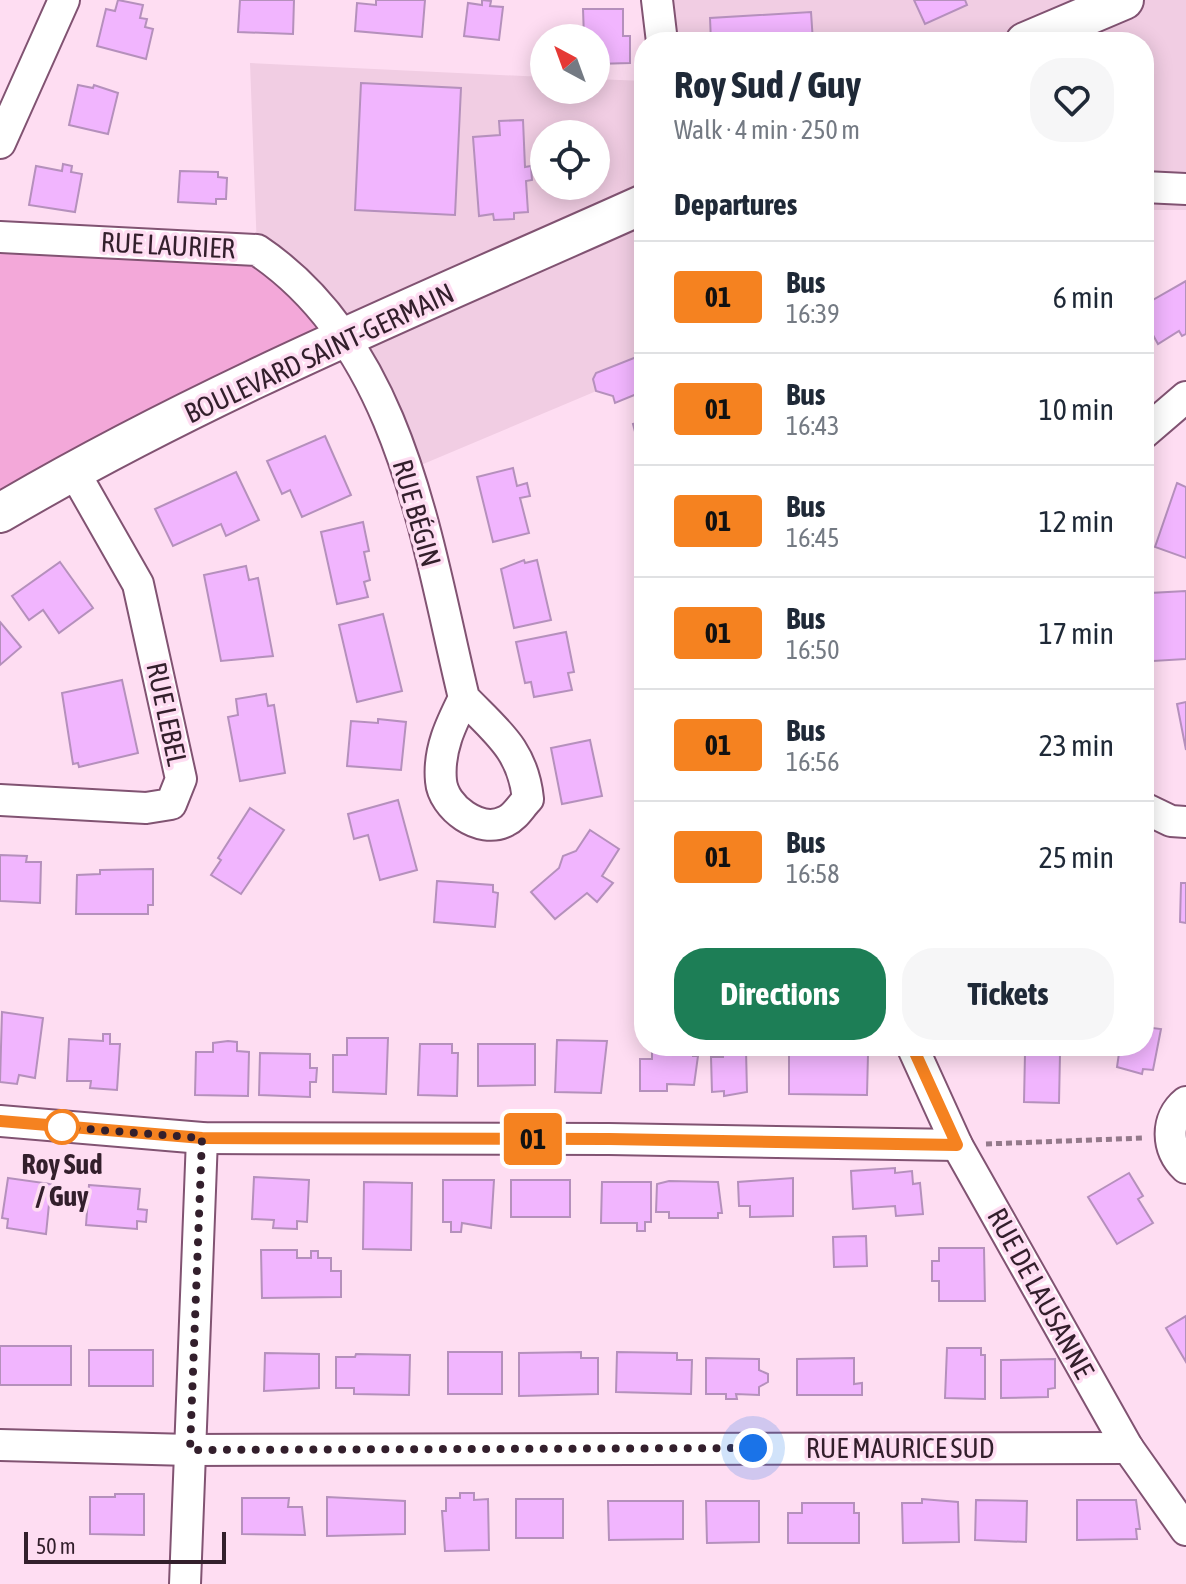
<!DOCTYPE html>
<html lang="en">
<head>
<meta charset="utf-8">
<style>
  :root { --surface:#fff; --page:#f6f6f7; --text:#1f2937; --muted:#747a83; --line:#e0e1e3; --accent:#1d7e56 }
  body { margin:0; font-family:"Asap Condensed",sans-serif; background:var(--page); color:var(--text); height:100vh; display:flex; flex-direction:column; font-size:30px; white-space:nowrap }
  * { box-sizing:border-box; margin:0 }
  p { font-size:26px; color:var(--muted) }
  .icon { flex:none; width:44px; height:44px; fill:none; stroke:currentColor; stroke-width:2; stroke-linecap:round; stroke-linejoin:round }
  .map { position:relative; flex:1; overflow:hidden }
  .sheet { position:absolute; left:634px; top:32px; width:520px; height:1024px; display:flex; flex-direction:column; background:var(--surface); border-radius:32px; box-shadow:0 4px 20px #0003 }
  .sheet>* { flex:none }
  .badge { padding:0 16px; border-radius:6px; font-size:28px; line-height:52px }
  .needle { width:52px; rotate:319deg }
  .controls { position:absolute; left:530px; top:24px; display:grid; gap:16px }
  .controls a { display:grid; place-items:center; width:80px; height:80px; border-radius:50%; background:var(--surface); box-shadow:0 4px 20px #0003; font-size:40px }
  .scale { position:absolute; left:24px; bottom:20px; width:202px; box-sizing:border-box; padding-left:8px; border:4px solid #331f2c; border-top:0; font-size:22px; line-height:28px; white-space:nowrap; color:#331f2c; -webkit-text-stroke:6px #feddf2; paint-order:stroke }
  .you { position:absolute; width:40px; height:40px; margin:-20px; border:6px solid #fff; border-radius:50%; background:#1a73e8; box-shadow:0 0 0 12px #1a73e833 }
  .map>.badge { position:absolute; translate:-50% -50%; box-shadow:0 0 0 4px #fff }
  h2 { padding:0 40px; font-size:30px; line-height:72px }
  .round { display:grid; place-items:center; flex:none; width:84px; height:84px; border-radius:32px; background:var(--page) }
  .summary { display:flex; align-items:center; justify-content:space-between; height:136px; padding:0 40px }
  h1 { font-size:38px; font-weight:700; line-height:60px }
  .button { display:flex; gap:16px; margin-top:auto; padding:16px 40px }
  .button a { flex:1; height:92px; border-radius:32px; background:var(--accent); color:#fff; font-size:32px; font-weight:700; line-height:92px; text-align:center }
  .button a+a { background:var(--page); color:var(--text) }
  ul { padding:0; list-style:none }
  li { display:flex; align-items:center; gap:24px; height:112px; padding:0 40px; border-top:2px solid var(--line) }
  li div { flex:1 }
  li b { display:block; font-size:30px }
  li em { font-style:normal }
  li .badge { min-width:88px; font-weight:700; text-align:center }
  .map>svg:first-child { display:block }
  .built { fill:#f1cde3; fill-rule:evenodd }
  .green { fill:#f3a8d9 }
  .building { fill:#f1b5fe; stroke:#b590bc; stroke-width:2 }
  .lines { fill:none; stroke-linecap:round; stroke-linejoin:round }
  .minor-casing { stroke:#815372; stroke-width:34 }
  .major-casing { stroke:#815372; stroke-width:42 }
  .path { stroke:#93798a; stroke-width:5; stroke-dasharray:6 4; stroke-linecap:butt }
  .minor { stroke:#fff; stroke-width:30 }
  .major { stroke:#fff; stroke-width:38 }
  .line-casing { stroke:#fff; stroke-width:18 }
  .line { stroke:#f58220; stroke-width:12 }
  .walk { stroke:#331f2c; stroke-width:8; stroke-dasharray:0 14.4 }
  .stop-dot { fill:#fff; stroke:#f58220; stroke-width:4 }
  .labels { text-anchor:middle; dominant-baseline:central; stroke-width:7; stroke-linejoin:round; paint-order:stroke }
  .street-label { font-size:28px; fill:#331f2c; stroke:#feddf2 }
  .stop-label { font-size:28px; font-weight:bold; fill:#331f2c; stroke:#feddf2 }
</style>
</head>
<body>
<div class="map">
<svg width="1186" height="1584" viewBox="0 0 1186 1584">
  <rect width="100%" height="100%" fill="#feddf2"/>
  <g class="built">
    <polygon points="667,0 1186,0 1186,210 1144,210 1144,42 674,42"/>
    <path d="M 250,63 L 544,77 L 544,90 L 596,90 L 596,79 L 644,81 L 644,371 L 409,470 L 352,346 L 257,250 ZM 544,134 L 596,134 L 596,186 L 544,186 Z"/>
  </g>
  <polygon class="green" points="0,237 257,250 347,338 0,513"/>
  <g class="building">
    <polygon points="118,0 143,5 140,18 147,19 145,27 153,29 146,59 97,46 106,9 115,11"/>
    <polygon points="240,0 294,0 293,34 238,32"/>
    <polygon points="376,0 425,0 422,37 355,31 357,3 376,5"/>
    <polygon points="482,0 491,1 490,6 503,7 499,40 464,36 468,3 482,5"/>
    <polygon points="914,0 965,0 967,5 925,24"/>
    <polygon points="583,9 623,9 623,36 630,36 630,63 596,64 596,38 584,38"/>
    <polygon points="811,12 813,42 711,42 710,18"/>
    <polygon points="361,83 461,88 455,215 355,210"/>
    <polygon points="78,85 93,88 94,85 118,93 108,134 69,125"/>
    <polygon points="523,120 525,167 531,166 532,180 526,181 528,212 514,213 514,219 494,220 493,214 479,216 473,137 500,135 499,121"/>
    <polygon points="63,164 72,166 71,172 82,174 75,212 29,205 36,166 62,171"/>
    <polygon points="180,171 218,172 218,177 227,178 226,199 216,199 216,204 178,202"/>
    <polygon points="1186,281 1186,334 1182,336 1179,331 1158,344 1144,319 1144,305"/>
    <polygon points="644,354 644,391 615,403 613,396 596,391 593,379 596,373"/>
    <polygon points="644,421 644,459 642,459 633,424"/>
    <polygon points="325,436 351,495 302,517 290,490 282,494 267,461"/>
    <polygon points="513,468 517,486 527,483 530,496 520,498 529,533 493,542 477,477"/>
    <polygon points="236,472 259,520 226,536 221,524 173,546 155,509"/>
    <polygon points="1177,483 1186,487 1186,558 1155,547"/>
    <polygon points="363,522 369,551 364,552 370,580 364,582 368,597 337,604 321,532"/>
    <polygon points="524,560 525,563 537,560 551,620 514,628 501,569"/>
    <polygon points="60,562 93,608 59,633 43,610 29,620 12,596"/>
    <polygon points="246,566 249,580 258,578 273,656 221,661 204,575"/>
    <polygon points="1186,591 1186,659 1153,661 1150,593"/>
    <polygon points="383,614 402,691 357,702 339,625"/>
    <polygon points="0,622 21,647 0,665"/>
    <polygon points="566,632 574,672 568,673 572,690 534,697 531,682 525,683 516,642"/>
    <polygon points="122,680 138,753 79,767 78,763 73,764 62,693"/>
    <polygon points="266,694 268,706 274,705 285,773 240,781 228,717 238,715 236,699"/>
    <polygon points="1186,702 1186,750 1177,704"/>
    <polygon points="378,719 406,722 401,770 347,766 351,721 378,723"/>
    <polygon points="590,740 602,796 562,804 551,748"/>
    <polygon points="398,800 417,870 380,880 368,835 354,839 348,814"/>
    <polygon points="250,808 284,830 241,894 211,875 221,860 218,858"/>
    <polygon points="590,830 619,849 602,876 613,883 597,902 587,893 555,919 531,892 559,868 563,856 576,851"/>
    <polygon points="0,855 27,856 26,862 41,862 40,903 0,901"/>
    <polygon points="153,869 153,905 148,905 148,914 76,914 77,875 100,874 100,870"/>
    <polygon points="437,881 493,885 493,892 498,893 495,927 434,922"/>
    <polygon points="1181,883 1186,883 1186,923 1180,922"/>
    <polygon points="2,1012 43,1018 35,1078 19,1075 17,1084 0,1082"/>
    <polygon points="1144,1027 1161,1029 1153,1070 1143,1069 1142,1074 1117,1067 1120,1046 1144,1046"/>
    <polygon points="103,1034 110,1034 110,1044 120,1044 117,1090 90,1088 91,1081 67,1081 69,1039 103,1041"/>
    <polygon points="347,1038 388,1038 386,1094 333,1092 333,1055 347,1055"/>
    <polygon points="557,1040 607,1041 601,1093 555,1092"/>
    <polygon points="228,1041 237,1042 237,1051 249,1052 248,1096 195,1095 196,1052 213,1052 213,1043"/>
    <polygon points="420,1044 452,1044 452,1053 458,1053 457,1096 418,1095"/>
    <polygon points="478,1044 535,1044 535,1085 478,1086"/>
    <polygon points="652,1046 693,1046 693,1056 698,1056 694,1085 667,1084 667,1091 640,1091 640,1059 652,1059"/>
    <polygon points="723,1050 746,1050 747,1092 724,1096 724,1091 712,1092 711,1057 723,1057"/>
    <polygon points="260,1053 310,1054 310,1068 317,1068 316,1082 310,1082 310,1097 259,1095"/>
    <polygon points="1025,1053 1060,1054 1059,1103 1024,1102"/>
    <polygon points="789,1054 868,1054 867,1095 789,1094"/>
    <polygon points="895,1168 895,1173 912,1171 913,1184 920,1183 923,1214 896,1216 895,1206 853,1209 851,1171"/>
    <polygon points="1129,1173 1143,1196 1138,1199 1153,1223 1117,1244 1088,1197"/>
    <polygon points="254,1177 309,1180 307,1222 297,1221 297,1229 273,1228 274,1220 252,1219"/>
    <polygon points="8,1178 51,1184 46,1234 7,1228 8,1219 2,1218"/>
    <polygon points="793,1178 793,1216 750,1217 750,1206 739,1206 738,1182"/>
    <polygon points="443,1180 494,1180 491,1228 462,1223 461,1232 451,1232 451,1222 443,1222"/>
    <rect x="511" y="1180" width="59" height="37"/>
    <polygon points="669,1181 718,1182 722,1213 718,1213 718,1218 669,1218 669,1212 656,1212 657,1184"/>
    <polygon points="364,1182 412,1183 411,1250 363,1249"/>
    <polygon points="602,1182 651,1182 651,1222 645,1222 645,1231 637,1231 637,1223 601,1223"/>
    <polygon points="89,1185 140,1189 138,1209 147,1210 146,1222 137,1221 137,1229 86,1225"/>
    <polygon points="866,1236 867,1266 834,1267 833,1237"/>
    <polygon points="939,1248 984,1248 985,1301 939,1301 939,1281 932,1281 932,1261 939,1261"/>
    <polygon points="261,1250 297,1250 297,1258 311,1258 311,1251 318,1251 318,1258 331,1258 331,1271 341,1271 341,1297 262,1298"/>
    <polygon points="1186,1316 1186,1362 1166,1328"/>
    <rect x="0" y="1346" width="71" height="39"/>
    <polygon points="947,1348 981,1348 981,1355 985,1355 985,1399 945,1398"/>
    <rect x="89" y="1350" width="64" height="36"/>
    <rect x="448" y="1352" width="54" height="42"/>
    <polygon points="581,1352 581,1358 598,1358 598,1394 519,1396 519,1353"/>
    <polygon points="617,1352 677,1353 677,1360 692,1360 691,1394 616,1392"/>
    <polygon points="265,1353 319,1354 319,1388 264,1391"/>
    <polygon points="356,1354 410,1355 409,1395 354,1394 354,1388 336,1388 336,1357 355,1357"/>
    <polygon points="706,1358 759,1359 759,1370 768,1374 768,1382 759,1387 759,1395 736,1394 737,1399 726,1399 726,1394 706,1394"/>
    <polygon points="854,1358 854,1384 862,1383 862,1395 797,1395 797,1359"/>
    <polygon points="1055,1359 1055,1388 1048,1389 1048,1397 1001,1398 1001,1360"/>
    <polygon points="460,1493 474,1493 474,1500 488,1499 489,1550 445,1551 442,1511 446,1511 446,1498 460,1498"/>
    <polygon points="115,1494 144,1494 144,1535 90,1534 90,1497 115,1497"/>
    <polygon points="327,1497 405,1501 405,1534 327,1536"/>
    <polygon points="242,1498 289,1498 288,1507 302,1507 305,1535 242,1534"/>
    <rect x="516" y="1499" width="47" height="39"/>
    <polygon points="922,1499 958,1502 959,1542 903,1543 902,1503 922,1503"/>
    <polygon points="976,1500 1027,1501 1026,1542 975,1540"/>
    <polygon points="1077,1500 1136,1500 1140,1529 1136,1529 1137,1539 1077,1540"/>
    <polygon points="608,1501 683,1501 683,1539 609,1540"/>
    <polygon points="706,1501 759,1501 759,1542 707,1543"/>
    <polygon points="802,1503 854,1503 854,1513 859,1513 859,1543 788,1543 788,1513 802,1513"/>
  </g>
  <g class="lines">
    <defs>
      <g id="minor">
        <polyline points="657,0 662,42"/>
        <polyline points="0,143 64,0"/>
        <polyline points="1144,187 1186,189"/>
        <path d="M 0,237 L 257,250 C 402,347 426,541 464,698 C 451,724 438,750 441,781 C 443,807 480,835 506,821 C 515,817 521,806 528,799 C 523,750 497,732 464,698"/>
        <polyline points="1144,433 1186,397"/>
        <polyline points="0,800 146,808 171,804 181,779 138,584 73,470"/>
        <polyline points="1144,808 1171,821 1186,822"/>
        <polyline points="912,1046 957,1145 1128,1448 1186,1530"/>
        <path d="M 1186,1102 C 1165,1119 1166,1149 1186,1168"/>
        <polyline points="0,1121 202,1138 609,1139 957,1145"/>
        <polyline points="0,1445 190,1450 1128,1448"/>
        <polyline points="185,1584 202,1138"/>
      </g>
      <g id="major">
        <polyline points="1025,42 1124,0"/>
        <path d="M 0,513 C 205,392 428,301 644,204"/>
      </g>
    </defs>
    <use href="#minor" class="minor-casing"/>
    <use href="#major" class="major-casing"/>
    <polyline class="path" points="986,1144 1144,1138"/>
    <use href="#minor" class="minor"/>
    <use href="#major" class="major"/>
  </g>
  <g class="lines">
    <defs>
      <polyline id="line" points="0,1121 202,1138 609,1139 957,1145 912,1046"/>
    </defs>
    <use href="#line" class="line-casing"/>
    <use href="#line" class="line"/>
    <polyline class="walk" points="62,1127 202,1138 190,1450 753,1448"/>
  </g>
  <circle class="stop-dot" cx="62" cy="1127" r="16"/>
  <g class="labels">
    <g class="street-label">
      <text transform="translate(168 245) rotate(3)">RUE LAURIER</text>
      <text transform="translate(319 353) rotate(-25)">BOULEVARD SAINT-GERMAIN</text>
      <text transform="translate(417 513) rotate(74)">RUE BÉGIN</text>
      <text transform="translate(167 714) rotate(78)">RUE LEBEL</text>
      <text transform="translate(1041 1293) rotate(61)">RUE DE LAUSANNE</text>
      <text x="900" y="1448">RUE MAURICE SUD</text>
    </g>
    <g class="stop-label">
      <text x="62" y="1164">Roy Sud<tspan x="62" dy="32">/ Guy</tspan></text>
    </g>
  </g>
</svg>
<div class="controls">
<a><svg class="needle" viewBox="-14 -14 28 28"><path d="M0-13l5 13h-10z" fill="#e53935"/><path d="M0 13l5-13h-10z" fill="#747a83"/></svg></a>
<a><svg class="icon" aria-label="locate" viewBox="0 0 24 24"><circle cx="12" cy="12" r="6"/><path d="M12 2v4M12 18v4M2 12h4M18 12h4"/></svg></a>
</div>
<div class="scale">50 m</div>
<div class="you" style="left:753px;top:1448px"></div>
<b class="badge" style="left:533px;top:1139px;background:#f58220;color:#111">01</b>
<section class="sheet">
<div class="summary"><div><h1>Roy Sud / Guy</h1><p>Walk · 4 min · 250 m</p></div><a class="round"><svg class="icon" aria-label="heart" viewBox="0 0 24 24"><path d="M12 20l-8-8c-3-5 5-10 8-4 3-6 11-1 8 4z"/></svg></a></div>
<h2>Departures</h2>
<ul>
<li><span class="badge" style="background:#f58220;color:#111">01</span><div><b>Bus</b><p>16:39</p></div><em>6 min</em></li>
<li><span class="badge" style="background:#f58220;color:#111">01</span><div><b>Bus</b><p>16:43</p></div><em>10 min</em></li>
<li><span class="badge" style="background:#f58220;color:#111">01</span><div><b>Bus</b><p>16:45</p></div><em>12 min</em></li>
<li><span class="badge" style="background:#f58220;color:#111">01</span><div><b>Bus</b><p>16:50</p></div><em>17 min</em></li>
<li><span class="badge" style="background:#f58220;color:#111">01</span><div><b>Bus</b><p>16:56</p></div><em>23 min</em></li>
<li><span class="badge" style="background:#f58220;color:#111">01</span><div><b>Bus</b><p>16:58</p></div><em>25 min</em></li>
</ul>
<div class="button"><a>Directions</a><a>Tickets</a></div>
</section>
</div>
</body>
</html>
